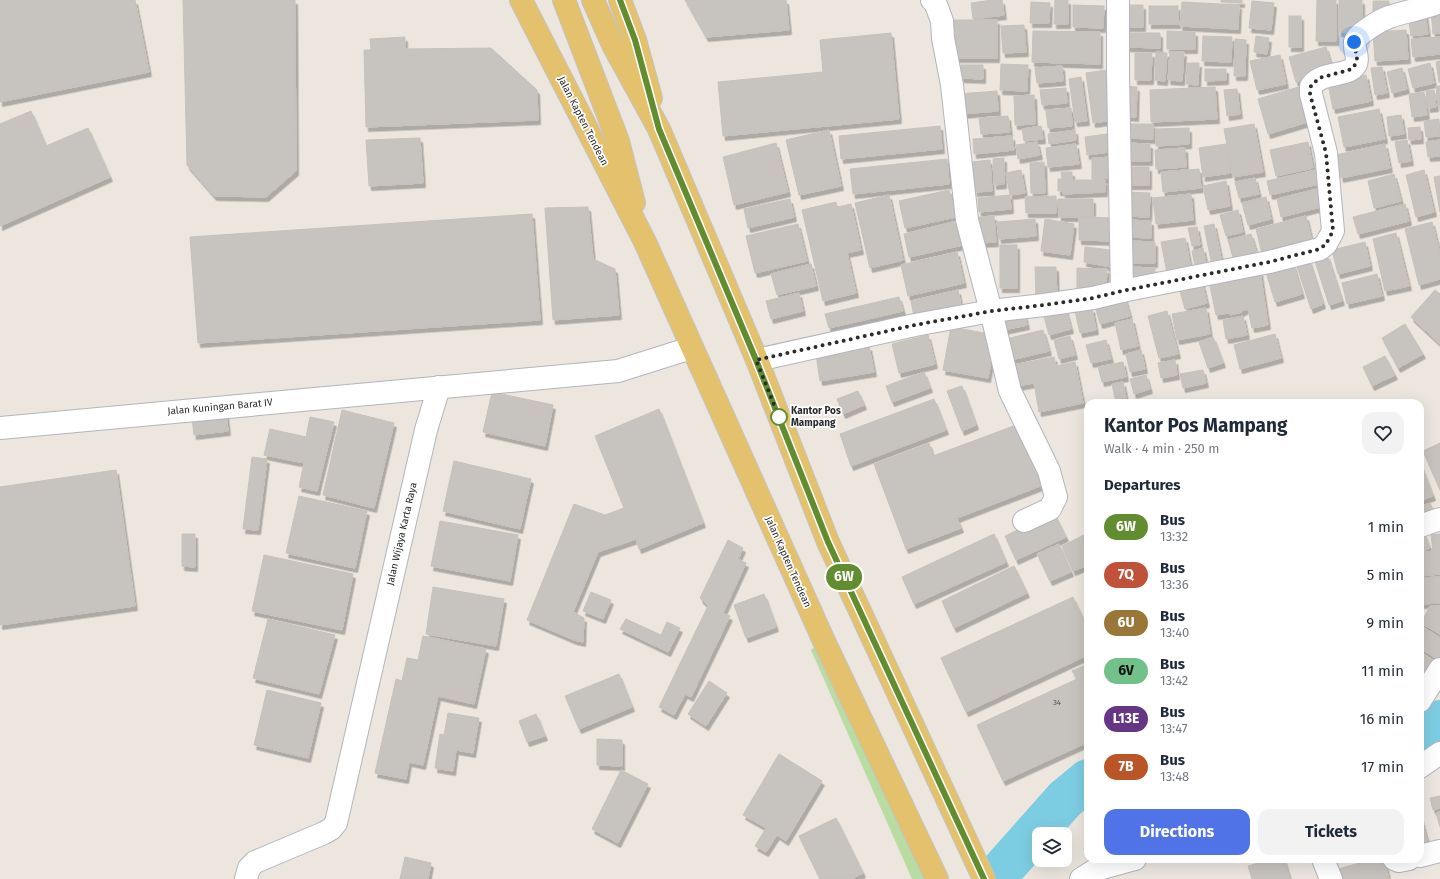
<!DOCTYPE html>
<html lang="en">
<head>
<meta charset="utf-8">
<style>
  :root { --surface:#fff; --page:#f2f2f3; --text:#1f2937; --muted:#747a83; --accent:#5074e7 }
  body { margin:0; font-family:"Fira Sans",sans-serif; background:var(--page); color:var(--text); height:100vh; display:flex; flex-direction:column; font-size:15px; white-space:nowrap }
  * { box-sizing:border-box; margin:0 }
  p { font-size:13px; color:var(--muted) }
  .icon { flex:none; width:22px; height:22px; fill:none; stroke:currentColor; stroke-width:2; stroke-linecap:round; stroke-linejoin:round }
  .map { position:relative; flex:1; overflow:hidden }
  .details { position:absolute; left:1084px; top:399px; width:340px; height:464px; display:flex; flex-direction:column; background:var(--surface); border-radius:12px; box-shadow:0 4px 16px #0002 }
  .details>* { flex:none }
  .badge { padding:0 8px; border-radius:13px; font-size:14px; line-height:26px }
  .controls { position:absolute; left:1032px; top:827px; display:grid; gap:8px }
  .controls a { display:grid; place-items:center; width:40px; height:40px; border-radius:8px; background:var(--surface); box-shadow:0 4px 16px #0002; font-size:20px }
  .you { position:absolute; width:20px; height:20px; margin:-10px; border:3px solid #fff; border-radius:50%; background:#1a73e8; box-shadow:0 0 0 6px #1a73e833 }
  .map>.badge { position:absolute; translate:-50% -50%; box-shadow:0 0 0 2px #fff }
  h2 { padding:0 20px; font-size:15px; line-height:36px }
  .round { display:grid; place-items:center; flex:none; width:42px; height:42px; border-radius:12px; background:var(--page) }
  .overview { display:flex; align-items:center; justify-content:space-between; height:68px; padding:0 20px }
  h1 { font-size:19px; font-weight:700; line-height:30px }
  .cta { display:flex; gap:8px; margin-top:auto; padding:8px 20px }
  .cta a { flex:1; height:46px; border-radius:12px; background:var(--accent); color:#fff; font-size:16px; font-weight:700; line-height:46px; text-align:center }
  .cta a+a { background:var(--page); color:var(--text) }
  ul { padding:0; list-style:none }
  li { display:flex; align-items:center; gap:12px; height:48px; padding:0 20px }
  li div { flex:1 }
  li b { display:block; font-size:15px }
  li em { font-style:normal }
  li .badge { min-width:44px; font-weight:700; text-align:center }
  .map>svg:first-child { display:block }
  .green { fill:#b8dca1 }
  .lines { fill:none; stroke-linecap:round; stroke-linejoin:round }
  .river { stroke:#7dcde2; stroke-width:42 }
  .building { fill:#c7c3be; stroke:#c7c1b9; filter:url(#shadow) }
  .street-casing { stroke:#b2b5bd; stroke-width:24 }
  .primary-casing { stroke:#c4c4c4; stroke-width:24 }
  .street { stroke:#fff; stroke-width:22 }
  .primary { stroke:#e3c16d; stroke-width:22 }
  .line-casing { stroke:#fff; stroke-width:9 }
  .line { stroke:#628c30; stroke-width:6 }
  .walk { stroke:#2b2b2b; stroke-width:4; stroke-dasharray:0 7.2 }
  .stop-dot { fill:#fff; stroke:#628c30; stroke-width:2 }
  .labels { text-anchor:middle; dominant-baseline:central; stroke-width:3.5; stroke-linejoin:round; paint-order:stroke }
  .number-label { font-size:8px; fill:#525150 }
  .street-label { font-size:10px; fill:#2b2b2b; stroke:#fff }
  .stop-label { font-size:10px; font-weight:bold; fill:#2b2b2b; stroke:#fff; text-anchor:start }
</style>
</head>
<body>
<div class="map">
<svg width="1440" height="879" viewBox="0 0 1440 879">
  <defs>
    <filter id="shadow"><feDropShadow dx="2.5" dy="4.5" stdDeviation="0" flood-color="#0004"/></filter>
  </defs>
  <rect width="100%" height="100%" fill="#ece6df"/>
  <polygon class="green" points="823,639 937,879 912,879 811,650"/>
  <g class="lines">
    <g class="river">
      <polyline points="1420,746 1426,743 1440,721"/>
      <polyline points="994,879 1065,799 1088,780"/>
    </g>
  </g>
  <g class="building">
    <polygon points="0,0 135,0 149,72 0,102"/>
    <polygon points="183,0 295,0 296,171 266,197 214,196 187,165"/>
    <polygon points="685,0 786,0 789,30 706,37"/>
    <polygon points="992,0 1002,0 1004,15 973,19 971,3"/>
    <polygon points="1055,0 1068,0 1068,24 1054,24"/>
    <polygon points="1221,0 1242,0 1242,3 1221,2"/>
    <polygon points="1317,0 1336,0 1336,41 1316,41"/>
    <polygon points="1339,0 1362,0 1362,33 1339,32"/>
    <polygon points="1252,1 1274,3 1271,30 1249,28"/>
    <polygon points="1373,1 1389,1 1389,13 1373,14"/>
    <polygon points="1031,2 1050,3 1049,23 1030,23"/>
    <polygon points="1182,2 1239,5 1238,29 1180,26"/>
    <polygon points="1073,5 1104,6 1103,28 1073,27"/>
    <polygon points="1123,5 1143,5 1143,27 1122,27"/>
    <rect x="1149" y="6" width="29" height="18"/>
    <polygon points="1431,10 1440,10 1440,33 1433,34"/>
    <polygon points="1425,12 1428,34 1411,36 1408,14"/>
    <rect x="1289" y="16" width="12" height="31"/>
    <rect x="954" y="20" width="43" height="38"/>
    <polygon points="1024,25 1026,52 1003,53 1001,26"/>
    <polygon points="1406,30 1408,59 1375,61 1373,32"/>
    <polygon points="1033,31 1100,32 1100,64 1032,62"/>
    <polygon points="1167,31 1195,32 1195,49 1167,49"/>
    <polygon points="891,33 899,119 723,136 718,82 823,72 820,40"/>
    <polygon points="1125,33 1160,33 1160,48 1125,47"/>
    <polygon points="1203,36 1232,37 1231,62 1202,61"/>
    <polygon points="1256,36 1269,38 1267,54 1254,52"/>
    <polygon points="405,37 405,49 491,48 537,90 538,120 366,127 364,50 371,50 370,39"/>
    <polygon points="1440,37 1440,54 1413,57 1411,39"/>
    <polygon points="1235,39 1246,40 1245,76 1234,76"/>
    <polygon points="1326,47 1333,72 1296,82 1289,57"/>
    <polygon points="1156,52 1167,53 1165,81 1155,80"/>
    <polygon points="1170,52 1184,52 1182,81 1168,80"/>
    <polygon points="1135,53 1152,53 1151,80 1135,80"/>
    <polygon points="1280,55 1286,84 1257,90 1250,61"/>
    <polygon points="1440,61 1440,82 1439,82 1436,62"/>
    <polygon points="1187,63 1199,63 1198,85 1186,84"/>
    <polygon points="1430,63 1434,83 1413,88 1408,69"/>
    <polygon points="1001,64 1028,65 1027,91 1000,90"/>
    <polygon points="961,65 983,65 983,79 961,78"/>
    <polygon points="1062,66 1063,81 1037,83 1035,68"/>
    <polygon points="1382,67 1387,93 1375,95 1371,68"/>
    <polygon points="1402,68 1407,89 1392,93 1387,72"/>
    <polygon points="1205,69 1226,69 1226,80 1205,81"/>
    <polygon points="1107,70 1113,120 1093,123 1086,73"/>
    <polygon points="1366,75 1371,101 1333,109 1328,83"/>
    <polygon points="1081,77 1087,121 1075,122 1069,79"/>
    <polygon points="1124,86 1137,87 1136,117 1124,116"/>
    <polygon points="1302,86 1311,121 1268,134 1258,99"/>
    <polygon points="1436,86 1440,86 1440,105 1438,106"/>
    <polygon points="1215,87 1217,119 1151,122 1150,90"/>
    <polygon points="1066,88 1067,103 1042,105 1040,90"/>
    <polygon points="1237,89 1240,114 1227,116 1224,90"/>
    <polygon points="1434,90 1436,107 1428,108 1426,91"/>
    <polygon points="997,91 998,111 961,114 959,94"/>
    <polygon points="1424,92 1427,115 1412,117 1409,94"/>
    <polygon points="1034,95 1035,124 1015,125 1014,96"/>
    <polygon points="1071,108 1072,126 1048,128 1046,110"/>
    <polygon points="1379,109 1385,139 1344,147 1338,117"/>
    <polygon points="31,111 46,146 88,128 110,177 0,226 0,124"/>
    <polygon points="1401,115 1404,134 1389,136 1387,117"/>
    <polygon points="1008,116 1010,132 981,134 979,118"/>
    <polygon points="1439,119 1440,136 1426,137 1424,121"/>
    <polygon points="1124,124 1153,124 1153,139 1124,138"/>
    <polygon points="1254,124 1263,172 1233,177 1224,129"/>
    <polygon points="940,126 942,149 841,159 839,136"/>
    <polygon points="1041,126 1043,139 1024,141 1022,129"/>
    <polygon points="1420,127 1421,139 1409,140 1408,128"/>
    <polygon points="1189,128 1189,144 1156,146 1156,129"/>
    <polygon points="829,130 841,186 799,195 786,140"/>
    <polygon points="1075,130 1076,140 1049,144 1048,134"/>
    <polygon points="1107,134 1109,152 1087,155 1085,137"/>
    <polygon points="1012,136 1014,150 974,154 973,139"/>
    <polygon points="420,138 423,183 369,186 366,140"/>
    <polygon points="1407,140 1411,161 1399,163 1395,142"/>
    <polygon points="1440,140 1440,156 1428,157 1426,142"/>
    <polygon points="1037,142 1040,155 1018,159 1016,145"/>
    <polygon points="1308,142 1313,168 1276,176 1270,150"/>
    <polygon points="776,143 788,192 734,205 723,157"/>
    <polygon points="1125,143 1150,144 1150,161 1125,161"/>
    <polygon points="1076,144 1079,164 1048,167 1046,148"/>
    <polygon points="1226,144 1230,173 1203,177 1199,148"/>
    <polygon points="1385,144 1390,168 1341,178 1336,155"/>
    <polygon points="1185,148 1186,167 1156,169 1155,150"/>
    <polygon points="1116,157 1116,178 1092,179 1092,158"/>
    <polygon points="1004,158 1004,184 994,185 993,159"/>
    <polygon points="947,159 949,184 853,194 850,169"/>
    <polygon points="990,160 992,191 975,192 972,162"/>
    <polygon points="1044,162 1045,193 1031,193 1030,163"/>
    <rect x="1121" y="167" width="28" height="18"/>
    <polygon points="1199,169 1201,188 1163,192 1161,172"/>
    <polygon points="1021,170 1025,193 1010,195 1006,173"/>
    <polygon points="1316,170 1319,184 1270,195 1267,181"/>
    <polygon points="1424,170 1434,212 1416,217 1406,175"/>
    <polygon points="1061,172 1072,172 1072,180 1105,180 1105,192 1063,194 1063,191 1058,191 1058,179 1062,179"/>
    <polygon points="1394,174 1401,201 1374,208 1368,181"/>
    <polygon points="1440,176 1440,212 1434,177"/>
    <polygon points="1255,178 1259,194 1239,198 1235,182"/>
    <polygon points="1226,181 1230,206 1208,210 1203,186"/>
    <polygon points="1317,189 1321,207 1281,217 1277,199"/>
    <polygon points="949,190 956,217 905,228 899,201"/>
    <polygon points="1126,192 1150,193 1149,217 1126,216"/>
    <polygon points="1191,194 1193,220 1156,224 1153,198"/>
    <polygon points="889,195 903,260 870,268 855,203"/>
    <polygon points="1010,195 1011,209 979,212 978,198"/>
    <polygon points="1056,196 1056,213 1026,213 1025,197"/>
    <polygon points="1266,197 1271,219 1248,225 1242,203"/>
    <polygon points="790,199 794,217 748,228 744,209"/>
    <polygon points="1058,199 1093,199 1093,217 1059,217"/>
    <polygon points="836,202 837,207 851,204 861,250 847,253 856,293 823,301 802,210"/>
    <polygon points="1405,204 1409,221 1358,234 1353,217"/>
    <polygon points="588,207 593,259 615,269 619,315 553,320 545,208"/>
    <polygon points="1238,210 1243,232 1226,236 1220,215"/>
    <polygon points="532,214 540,320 198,343 190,237"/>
    <polygon points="994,216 996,242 981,243 979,217"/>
    <polygon points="1306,216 1313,246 1263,258 1256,229"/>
    <polygon points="1079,217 1115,218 1114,241 1079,240"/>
    <polygon points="1035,219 1036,236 999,239 997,222"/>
    <polygon points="1045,219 1074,224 1070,255 1041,251"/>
    <polygon points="1127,220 1151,221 1151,238 1127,237"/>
    <polygon points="957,221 963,245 909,257 904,234"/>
    <polygon points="1432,222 1440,254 1440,279 1419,285 1405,229"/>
    <polygon points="798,224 807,261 755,273 746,236"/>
    <polygon points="1214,224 1222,263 1212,265 1204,226"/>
    <polygon points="1197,227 1200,245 1192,246 1188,228"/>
    <polygon points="1396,233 1409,286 1385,291 1373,239"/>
    <polygon points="1251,234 1257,255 1234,261 1228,240"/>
    <polygon points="1185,238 1192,274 1168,278 1161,242"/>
    <polygon points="1129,241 1155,242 1155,263 1128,263"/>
    <polygon points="1365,242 1370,266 1338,274 1332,250"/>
    <rect x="1000" y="245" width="17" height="43"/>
    <polygon points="1085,247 1119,251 1117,268 1084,262"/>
    <polygon points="1203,248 1208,274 1197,276 1192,251"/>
    <polygon points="957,252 964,283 908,296 901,265"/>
    <polygon points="1327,255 1342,301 1329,305 1314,258"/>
    <polygon points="1309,260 1323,304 1311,309 1296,264"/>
    <polygon points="811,264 816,286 777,295 771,274"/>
    <polygon points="1293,264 1302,294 1275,302 1266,272"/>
    <polygon points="1035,267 1056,267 1057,301 1036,302"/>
    <polygon points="1130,267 1155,268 1154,282 1130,281"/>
    <polygon points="1077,268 1107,269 1106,288 1077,288"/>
    <polygon points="1260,271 1268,325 1252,328 1248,309 1242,311 1242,312 1230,315 1229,313 1216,315 1209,281"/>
    <polygon points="1377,274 1382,296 1347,304 1342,283"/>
    <polygon points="1202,282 1207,303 1185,309 1179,288"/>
    <polygon points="958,290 961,306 914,317 911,301"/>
    <polygon points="1435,290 1440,294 1440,344 1411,317"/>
    <polygon points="799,293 803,311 771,319 766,301"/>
    <polygon points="899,297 903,311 829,328 825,314"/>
    <polygon points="1125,298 1130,316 1100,324 1095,306"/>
    <polygon points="1065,307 1071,329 1049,335 1043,313"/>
    <polygon points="1092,308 1096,330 1080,333 1075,311"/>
    <polygon points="1206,308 1210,334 1177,340 1172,314"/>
    <polygon points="1167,311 1178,354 1159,358 1148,316"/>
    <polygon points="1024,312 1027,325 1004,330 1001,317"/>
    <polygon points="1243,316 1247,335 1226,339 1223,320"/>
    <polygon points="1132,319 1138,346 1121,350 1115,323"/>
    <polygon points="1405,324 1423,354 1398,368 1382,338"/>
    <polygon points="951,327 996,335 988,378 943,370"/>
    <polygon points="1043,330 1049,351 1011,360 1006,339"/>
    <polygon points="1275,334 1281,358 1240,369 1234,345"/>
    <polygon points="928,335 935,364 899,373 892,344"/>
    <polygon points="1070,336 1075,355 1059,359 1054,340"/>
    <polygon points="1213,337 1223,363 1208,368 1199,342"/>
    <polygon points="1106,340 1111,359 1091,363 1086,345"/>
    <polygon points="869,346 874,372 820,381 816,354"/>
    <polygon points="1141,350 1145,369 1130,372 1126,354"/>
    <polygon points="1385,356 1395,375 1372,386 1363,367"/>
    <polygon points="1054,357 1056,366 1075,362 1083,403 1039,412 1034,383 1017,386 1013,365"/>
    <polygon points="1175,360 1177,375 1161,378 1158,363"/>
    <polygon points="1123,362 1126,377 1102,382 1098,367"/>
    <polygon points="1203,370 1206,383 1183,388 1180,374"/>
    <polygon points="924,372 930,388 892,402 886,386"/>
    <polygon points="1146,375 1150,389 1134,394 1130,379"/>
    <polygon points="1123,382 1127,403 1116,403 1112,384"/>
    <polygon points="962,386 976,425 962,431 947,391"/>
    <polygon points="858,391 864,405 843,414 837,399"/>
    <polygon points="492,392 553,405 545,446 483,432"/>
    <polygon points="934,399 946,430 851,466 840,434"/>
    <polygon points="659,409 703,523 639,549 636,539 598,552 573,612 584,618 583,642 574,640 527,620 574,504 605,515 624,508 595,436"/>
    <polygon points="342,410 394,423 374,508 323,495"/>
    <polygon points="226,413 228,431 194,435 192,417"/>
    <polygon points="310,417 334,422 317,491 299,487 304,463 264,455 270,429 306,437"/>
    <polygon points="1019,424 1043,485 957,518 961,528 906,549 874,464 929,443 933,456"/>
    <polygon points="1440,443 1440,490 1423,451"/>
    <polygon points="252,457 267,459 258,530 243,529"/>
    <polygon points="454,461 531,479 520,529 443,511"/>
    <polygon points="1420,463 1433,496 1420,501"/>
    <polygon points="116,470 135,606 0,625 0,487"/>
    <polygon points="299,496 367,511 355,568 286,553"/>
    <polygon points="1430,503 1436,517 1420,523 1420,507"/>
    <polygon points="1054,513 1066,537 1016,560 1005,536"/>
    <polygon points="440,521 518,535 510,581 431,566"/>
    <polygon points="1422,529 1430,548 1420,552 1420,530"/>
    <polygon points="182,534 195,534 195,567 182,566"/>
    <polygon points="994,534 1006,562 914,604 902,577"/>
    <polygon points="1440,534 1440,574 1420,576 1420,553 1433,551 1431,535"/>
    <polygon points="1084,535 1088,544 1088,565 1073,571 1062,546"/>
    <polygon points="728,540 743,548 738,559 746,563 723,613 730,616 691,697 685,694 674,715 659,707 708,606 700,598"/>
    <polygon points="1059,544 1071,572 1050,581 1037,554"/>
    <polygon points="264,555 353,574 342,630 252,611"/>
    <polygon points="1014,566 1027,593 954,628 942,601"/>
    <polygon points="1440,577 1440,603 1421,604 1420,578"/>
    <polygon points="433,587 504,599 496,646 426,634"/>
    <polygon points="591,592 611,600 603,619 583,611"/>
    <polygon points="764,594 776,627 746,638 734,605"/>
    <polygon points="1073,597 1088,629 1088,655 966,712 941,658"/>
    <polygon points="1430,606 1440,606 1440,634 1421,623"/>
    <polygon points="268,619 335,635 319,694 253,678"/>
    <polygon points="626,619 661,635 667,622 680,628 668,652 620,629"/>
    <polygon points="1420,625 1440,638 1440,655 1437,659 1420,648"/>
    <polygon points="423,636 486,649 474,704 438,696 423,765 409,762 406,779 375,773 396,679 402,681 407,658 418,660"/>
    <polygon points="1420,652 1435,662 1427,673 1420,668"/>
    <polygon points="1088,664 1088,742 1003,781 977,725 1077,679 1072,671"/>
    <polygon points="619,674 632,707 579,729 565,696"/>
    <polygon points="709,681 727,693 706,726 688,714"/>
    <polygon points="267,690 321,703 308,758 254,745"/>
    <polygon points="448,713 479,718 473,753 456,750 453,771 435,768 440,734 444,735"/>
    <polygon points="536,714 545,736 527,742 519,721"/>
    <polygon points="597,739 622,740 622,766 597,765"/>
    <polygon points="779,754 822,781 786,841 777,835 766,852 755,846 766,828 743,815"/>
    <polygon points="621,770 648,784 618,843 592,829"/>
    <polygon points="1440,796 1440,808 1433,810 1430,798"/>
    <polygon points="1440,812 1440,827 1436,813"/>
    <polygon points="1420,815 1428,843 1420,845"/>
    <polygon points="836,818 863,873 851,879 820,879 799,836"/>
    <polygon points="405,857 431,863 428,879 400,879"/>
    <polygon points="1271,859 1284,859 1290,879 1252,879 1248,866"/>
    <polygon points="1374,859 1384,859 1389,879 1340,879 1338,869"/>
  </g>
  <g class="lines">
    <defs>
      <g id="street">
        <polyline points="932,0 935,2 942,21 943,38 952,85 967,220 991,311 1010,391 1049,471 1056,497 1050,509 1024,521"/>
        <polyline points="1118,0 1118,73 1122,291"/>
        <path d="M 757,360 L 915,325 L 991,311 L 1044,305 L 1093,298 L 1122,291 L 1269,262 L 1320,249 L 1326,244 L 1333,231 L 1326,153 L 1311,94 L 1311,86 C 1323,71 1345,77 1354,67 C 1362,58 1350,46 1357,38 C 1360,34 1365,31 1369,28 C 1391,11 1415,13 1440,2"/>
        <polyline points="0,428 618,371 691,348"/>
        <polyline points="1420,526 1440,519"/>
        <polyline points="1420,701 1440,669"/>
        <polyline points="1420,767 1440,753"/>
        <polyline points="1420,856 1440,851"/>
        <polyline points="1323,859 1331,879"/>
        <polyline points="1394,859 1399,861 1409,859"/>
        <polyline points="246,879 249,868 255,862 324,833 331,829 336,823 426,430 439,387"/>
        <polyline points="1081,879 1095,870 1135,859"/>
      </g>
      <g id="primary">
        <polyline points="521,0 645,242 823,639 937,879"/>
        <polyline points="564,0 618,141 634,203"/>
        <polyline points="593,0 613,45 659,129 757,360 828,542 984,879"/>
        <polyline points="620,0 635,40 651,98"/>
      </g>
    </defs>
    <use href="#street" class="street-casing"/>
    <use href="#primary" class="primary-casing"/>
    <use href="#street" class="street"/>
    <use href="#primary" class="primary"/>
  </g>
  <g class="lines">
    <defs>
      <polyline id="line" points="620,0 635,40 659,129 756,360 828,542 984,879"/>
    </defs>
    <use href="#line" class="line-casing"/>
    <use href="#line" class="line"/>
    <polyline class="walk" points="779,417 756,360 915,325 992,311 1044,305 1093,298 1122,291 1269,262 1320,249 1326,244 1333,231 1326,153 1310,94 1311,86 1319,78 1349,70 1354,67 1357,59 1354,42"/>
  </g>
  <circle class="stop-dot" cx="779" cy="417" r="8"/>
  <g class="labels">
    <g class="number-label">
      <text x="1057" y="702">34</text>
    </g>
    <g class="street-label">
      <text transform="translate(583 121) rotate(63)">Jalan Kapten Tendean</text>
      <text transform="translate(220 407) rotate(-5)">Jalan Kuningan Barat IV</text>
      <text transform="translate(402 534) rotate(-77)">Jalan Wijaya Karta Raya</text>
      <text transform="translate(788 562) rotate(66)">Jalan Kapten Tendean</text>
    </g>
    <g class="stop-label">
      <text x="791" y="411">Kantor Pos<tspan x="791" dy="12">Mampang</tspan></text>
    </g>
  </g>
</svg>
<div class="controls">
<a><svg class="icon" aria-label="layers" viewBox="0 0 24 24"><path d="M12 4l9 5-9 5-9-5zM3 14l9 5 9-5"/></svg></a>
</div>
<div class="you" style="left:1354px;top:42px"></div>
<b class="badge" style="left:844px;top:577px;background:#628c30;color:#fff">6W</b>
<section class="details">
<div class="overview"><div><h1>Kantor Pos Mampang</h1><p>Walk · 4 min · 250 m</p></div><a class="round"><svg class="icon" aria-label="heart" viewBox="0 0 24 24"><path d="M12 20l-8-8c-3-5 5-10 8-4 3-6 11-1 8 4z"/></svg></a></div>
<h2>Departures</h2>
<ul>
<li><span class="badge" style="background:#628c30;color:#fff">6W</span><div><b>Bus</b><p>13:32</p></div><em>1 min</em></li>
<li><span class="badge" style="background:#c1523a;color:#fff">7Q</span><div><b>Bus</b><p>13:36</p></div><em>5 min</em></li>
<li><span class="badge" style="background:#987739;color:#fff">6U</span><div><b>Bus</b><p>13:40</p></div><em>9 min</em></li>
<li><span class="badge" style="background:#72c18b;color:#111">6V</span><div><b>Bus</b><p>13:42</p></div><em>11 min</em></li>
<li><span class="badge" style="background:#643683;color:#fff">L13E</span><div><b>Bus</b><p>13:47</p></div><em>16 min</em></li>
<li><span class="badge" style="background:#ba5527;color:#fff">7B</span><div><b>Bus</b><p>13:48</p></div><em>17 min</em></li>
</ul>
<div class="cta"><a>Directions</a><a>Tickets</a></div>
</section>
</div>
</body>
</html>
